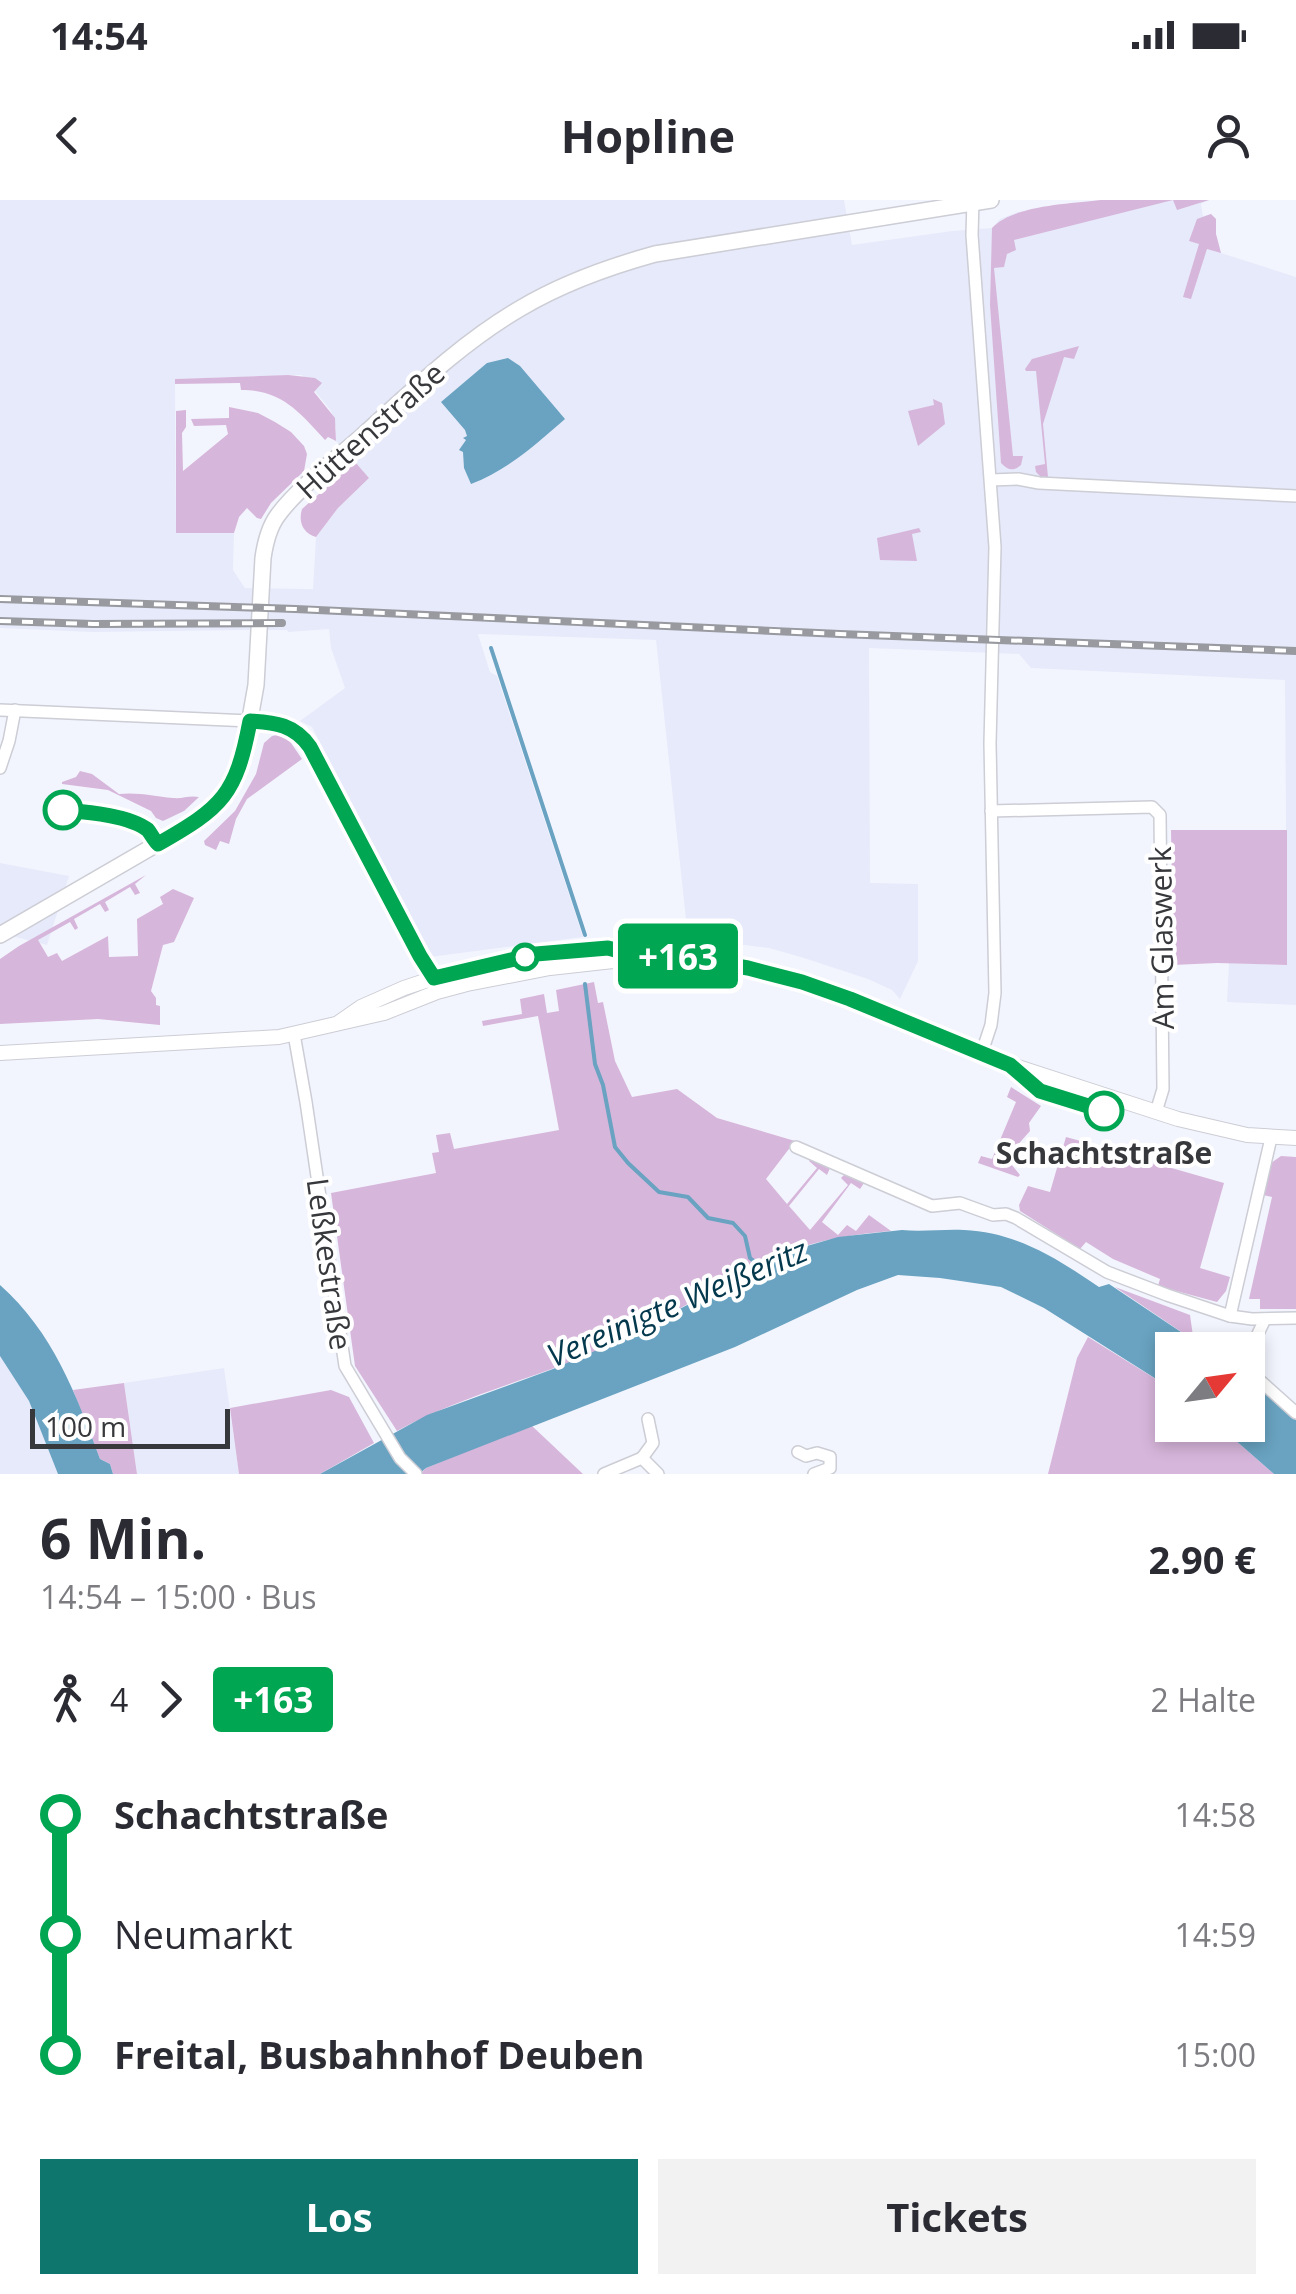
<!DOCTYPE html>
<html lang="de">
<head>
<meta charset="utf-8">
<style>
  :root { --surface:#fff; --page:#f2f2f3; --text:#2b2b33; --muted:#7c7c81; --accent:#0f766e }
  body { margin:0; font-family:"Open Sans",sans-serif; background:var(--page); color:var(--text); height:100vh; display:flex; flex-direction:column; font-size:38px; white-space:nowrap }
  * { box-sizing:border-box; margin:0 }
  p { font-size:32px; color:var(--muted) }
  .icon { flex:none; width:55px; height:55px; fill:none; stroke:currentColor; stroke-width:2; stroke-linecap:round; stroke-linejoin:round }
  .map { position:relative; height:1274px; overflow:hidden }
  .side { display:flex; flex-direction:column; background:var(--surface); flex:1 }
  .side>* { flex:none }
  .badge { padding:0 20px; border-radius:8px; font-size:35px; line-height:65px }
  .needle { width:65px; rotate:61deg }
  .tools { position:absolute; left:1155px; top:1132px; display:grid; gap:20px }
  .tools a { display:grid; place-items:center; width:110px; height:110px; border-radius:0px; background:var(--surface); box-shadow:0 5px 15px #0003; font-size:50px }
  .scale { position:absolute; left:30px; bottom:25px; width:200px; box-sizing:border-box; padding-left:10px; border:5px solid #37383b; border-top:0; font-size:28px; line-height:35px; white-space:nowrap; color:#37383b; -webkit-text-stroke:8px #fff; paint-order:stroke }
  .map>.badge { position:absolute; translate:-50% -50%; box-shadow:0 0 0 5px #fff }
  .legs { display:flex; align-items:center; gap:15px; height:110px; padding:0 40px; font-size:32px }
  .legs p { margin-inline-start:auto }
  .headline { display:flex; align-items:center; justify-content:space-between; height:170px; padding:0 40px }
  h1 { font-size:55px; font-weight:700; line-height:75px }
  .action { display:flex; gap:20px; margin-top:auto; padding:20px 40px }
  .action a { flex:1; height:115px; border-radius:0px; background:var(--accent); color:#fff; font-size:40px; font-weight:700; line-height:115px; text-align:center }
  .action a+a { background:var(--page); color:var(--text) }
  ul { padding:0 40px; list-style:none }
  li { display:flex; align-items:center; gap:35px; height:120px; font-size:38px }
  li i { display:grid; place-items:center; width:15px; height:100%; margin:0 12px; background:currentColor }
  li i::after { content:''; width:25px; height:25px; margin:-12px; border:8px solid; border-radius:50%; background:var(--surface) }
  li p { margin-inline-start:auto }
  li:first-child i { background:linear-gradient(#0000 50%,currentColor 0) }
  li:last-child i { background:linear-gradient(currentColor 50%,#0000 0) }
  .status { display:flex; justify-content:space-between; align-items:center; height:70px; padding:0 50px; background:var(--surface); direction:ltr }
  .status svg { height:28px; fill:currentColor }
  header { display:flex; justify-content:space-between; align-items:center; height:130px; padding:0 40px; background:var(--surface); font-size:45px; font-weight:700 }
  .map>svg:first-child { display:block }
  .built { fill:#e7eafa; fill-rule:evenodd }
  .green { fill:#d7b6db }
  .water { fill:#69a3c1 }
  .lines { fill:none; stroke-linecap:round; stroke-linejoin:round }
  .stream { stroke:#69a3c1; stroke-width:4 }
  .minor-casing { stroke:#cccdd5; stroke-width:14 }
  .tertiary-casing { stroke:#cccdd5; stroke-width:16 }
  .secondary-casing { stroke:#cccdd5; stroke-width:18 }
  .minor { stroke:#fff; stroke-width:11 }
  .tertiary { stroke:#fff; stroke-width:14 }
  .secondary { stroke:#fff; stroke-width:15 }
  .rail-casing { stroke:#989aa0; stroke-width:8 }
  .rail { stroke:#fff; stroke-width:4; stroke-dasharray:11; stroke-linecap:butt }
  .line-1-casing { stroke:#fff; stroke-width:22 }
  .line-1 { stroke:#00a651; stroke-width:15 }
  .stop-1-dot { fill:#fff; stroke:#00a651; stroke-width:5 }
  .labels { text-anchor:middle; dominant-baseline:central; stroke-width:8; stroke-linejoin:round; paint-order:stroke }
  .street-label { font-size:30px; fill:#37383b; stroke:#fff }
  .stop-label { font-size:30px; font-weight:bold; fill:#37383b; stroke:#fff }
  .water-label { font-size:32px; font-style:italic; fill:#03384d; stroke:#fff }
</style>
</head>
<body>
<div class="status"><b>14:54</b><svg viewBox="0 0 49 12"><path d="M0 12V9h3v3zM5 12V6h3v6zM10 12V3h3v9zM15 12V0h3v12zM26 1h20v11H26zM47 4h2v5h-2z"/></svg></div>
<header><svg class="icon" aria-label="back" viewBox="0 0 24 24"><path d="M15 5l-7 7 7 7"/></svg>Hopline<svg class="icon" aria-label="person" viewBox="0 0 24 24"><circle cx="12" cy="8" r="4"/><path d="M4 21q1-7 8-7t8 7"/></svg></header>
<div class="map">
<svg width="1296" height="1274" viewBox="0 0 1296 1274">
  <rect width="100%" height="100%" fill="#f3f5fe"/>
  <g class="built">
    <path d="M 0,0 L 844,0 L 852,45 L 952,31 L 992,28 L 1000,19 L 1018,12 L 1101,0 L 1209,0 L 1201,4 L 1203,16 L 1211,14 L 1216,19 L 1216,34 L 1221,53 L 1296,77 L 1296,805 L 1227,802 L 1229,763 L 1287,765 L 1285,480 L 1031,468 L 1019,454 L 869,448 L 870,683 L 918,684 L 918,761 L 900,799 L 892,790 L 868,779 L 804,758 L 769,748 L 688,738 L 656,440 L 478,434 L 490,472 L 497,476 L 583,737 L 430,757 L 312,527 L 300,521 L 345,488 L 331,448 L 329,429 L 288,432 L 287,430 L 245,430 L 92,432 L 0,428 ZM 302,175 L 331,211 L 336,227 L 336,241 L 369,278 L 338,308 L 316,337 L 313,389 L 245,388 L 233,370 L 234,333 L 176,332 L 175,179 Z"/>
    <polygon points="0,663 69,676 47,745 0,733"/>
    <polygon points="0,1156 29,1201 58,1274 0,1274"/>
    <polygon points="224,1168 239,1274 137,1274 124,1183"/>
  </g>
  <g class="green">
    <path d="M 1101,0 L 1209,0 L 1177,10 L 1173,0 L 1014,40 L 1016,50 L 1007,54 L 1004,67 L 994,68 L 1013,256 L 1023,256 L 1021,265 C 1013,272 1008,270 1001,263 L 990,105 L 992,28 C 1013,5 1070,4 1101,0 Z"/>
    <polygon points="1211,14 1216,19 1216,34 1221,53 1207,49 1191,99 1183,97 1199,44 1189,41 1197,19"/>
    <polygon points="1079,146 1074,159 1064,157 1043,224 1048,277 1042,278 1036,272 1035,266 1045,264 1036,171 1026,171 1025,169 1032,159"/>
    <path d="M 288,175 L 315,178 L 322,183 L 314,192 L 335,218 L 336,241 L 328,237 L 325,240 C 299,212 282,190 241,190 L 240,183 L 175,184 L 175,179 Z"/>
    <polygon points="933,199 942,203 945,224 918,246 908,211 934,205"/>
    <polygon points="229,207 258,213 275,222 291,232 304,246 307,254 304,271 271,303 261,319 257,318 247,308 239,317 234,333 176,333 176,211 186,210 186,227 182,233 183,271 228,234 226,225 194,226 191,219 229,218"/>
    <path d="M 355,262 L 369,278 L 338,308 L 316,337 C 303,333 298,322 302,309 Z"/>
    <polygon points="919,328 921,332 912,334 917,361 880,360 877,338"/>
    <polygon points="277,535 289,540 302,559 247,599 236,619 229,644 220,641 216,650 205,645 204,641 235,611 256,574 264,543 272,536"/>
    <path d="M 80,571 L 92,574 L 119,594 C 138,592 154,596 173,598 C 183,599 189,595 199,597 L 184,611 L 163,621 L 156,618 L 151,611 L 108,590 L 62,584 L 62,582 L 76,577 Z"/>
    <polygon points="1171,630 1287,630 1287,765 1217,763 1173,765"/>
    <polygon points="146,675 135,684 140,693 135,695 130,687 105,702 109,710 105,712 100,704 74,719 78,728 75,730 70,722 38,740 48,757 57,753 62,761 108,736 109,757 138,756 137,719 163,704 160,697 173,689 194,698 174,742 163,745 151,791 156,798 156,805 160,806 160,825 98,819 0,824 0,759 19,746"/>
    <path d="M 594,782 L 598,803 L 603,802 L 615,861 L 632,897 L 677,889 L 717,918 L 795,941 L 766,979 L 787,1004 L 817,968 L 809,961 L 811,959 L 830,968 L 827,975 L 819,969 L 789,1006 L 810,1030 L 848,985 L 841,978 L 845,974 L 864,983 L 860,989 L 851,983 L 822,1022 L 838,1035 L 847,1025 L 856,1031 L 869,1015 L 891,1031 C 858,1034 825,1038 794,1050 C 734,1073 676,1114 617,1142 C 546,1176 467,1193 397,1231 L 355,1166 L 331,993 L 436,973 L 432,953 L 439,952 L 436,935 L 450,933 L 454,949 L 559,930 L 538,816 L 483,826 L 482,821 L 522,814 L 520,799 L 544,794 L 547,813 L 559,811 L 556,790 Z"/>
    <polygon points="1011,887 1041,906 1029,923 1030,931 1013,950 1011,964 1020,975 1018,977 978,963 981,956 992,959 1016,902 1007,897"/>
    <polygon points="1066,937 1124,953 1124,958 1152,967 1154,963 1224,983 1200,1068 1230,1077 1226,1091 1217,1102 1158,1086 1160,1079 1113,1059 1086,1042 1080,1049 1020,1011 1019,1005 1028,986 1050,992"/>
    <polygon points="1281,956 1296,957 1296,1109 1260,1109 1260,1099 1249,1099 1272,997 1263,995 1271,963"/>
    <polygon points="1115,1087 1190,1115 1193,1136 1204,1141 1204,1144 1245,1145 1245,1150 1208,1150"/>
    <polygon points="1088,1137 1172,1189 1172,1225 1218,1225 1274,1274 1048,1274 1077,1158"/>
    <polygon points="124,1183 137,1274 113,1274 110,1264 100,1259 73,1190"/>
    <polygon points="331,1190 349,1197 374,1243 320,1274 239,1274 230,1208"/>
    <polygon points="531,1225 583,1274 420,1274 426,1268"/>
  </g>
  <g class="water">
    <path d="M 508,158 L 520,166 L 565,219 C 535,245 508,270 471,284 L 464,268 L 463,252 L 459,250 L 466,240 L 463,238 L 467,236 L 465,230 L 441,202 L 487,163 Z"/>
    <path d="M 902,1030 C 922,1032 943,1029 964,1030 C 1016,1032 1058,1059 1099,1087 L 1109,1084 L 1208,1150 L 1172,1150 L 1172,1189 L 1044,1108 L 1001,1087 L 940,1078 L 898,1075 L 857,1090 L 735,1147 L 426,1268 L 419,1274 L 320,1274 L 427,1215 L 553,1169 L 618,1141 L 793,1050 L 838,1037 Z"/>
    <path d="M 0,1085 C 53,1132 76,1194 100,1259 L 110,1264 L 113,1274 L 58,1274 L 29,1201 L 0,1156 Z"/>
    <polygon points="1248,1178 1296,1220 1296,1274 1274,1274 1218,1225 1248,1225"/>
  </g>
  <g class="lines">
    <g class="stream">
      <polyline points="491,448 585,735"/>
      <polyline points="585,784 595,864 603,885 615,947 628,963 659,992 688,997 708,1018 733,1023 745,1036 750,1058 761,1067"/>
    </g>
    <defs>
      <g id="minor">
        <polyline points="973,0 972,35 995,347 990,543 995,793 991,825 981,855"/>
        <polyline points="991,280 1018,279 1039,283 1296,296"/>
        <path d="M 0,510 L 271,522 C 294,527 304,537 315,557 L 435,783"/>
        <polyline points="0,568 9,541 15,510"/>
        <polyline points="991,611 1152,607 1160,615 1163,889 1156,912"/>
        <polyline points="294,834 306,902 345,1166 400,1258 416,1274"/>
        <polyline points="796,947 932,1006 960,1003 993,1015 1006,1014 1016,1018 1107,1072 1167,1095 1230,1116 1252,1119 1296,1118"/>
        <polyline points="1230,1116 1271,938"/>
        <polyline points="1248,1155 1265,1119"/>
        <polyline points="1248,1164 1256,1177 1296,1213"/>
        <polyline points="798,1252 806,1256 817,1253 830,1257 830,1268 814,1274"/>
        <polyline points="642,1258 653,1243 648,1219"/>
        <polyline points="604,1274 642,1258 658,1274"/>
      </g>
      <g id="tertiary">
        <polyline points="338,823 361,807 404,788 434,778 536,755 609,748 630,754 678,756 761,771 818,787 981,855 1178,919 1247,935 1296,938"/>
        <polyline points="0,853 279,837 384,813 437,792 467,784 550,768 613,761 630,754"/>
      </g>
      <path id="secondary" d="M 0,735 L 188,626 L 205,615 L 228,593 L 243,558 L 256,485 L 263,358 C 265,344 269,327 278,315 C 297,289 336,259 361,237 C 412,191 461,143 521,108 C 563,83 608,67 655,54 L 991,0"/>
    </defs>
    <use href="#minor" class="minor-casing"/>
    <use href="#tertiary" class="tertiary-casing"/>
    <use href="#secondary" class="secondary-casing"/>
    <use href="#minor" class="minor"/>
    <use href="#tertiary" class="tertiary"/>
    <use href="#secondary" class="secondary"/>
    <defs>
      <g id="rail">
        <polyline points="0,399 295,409 840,434 1296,451"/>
        <polyline points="0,421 93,424 282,423"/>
      </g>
    </defs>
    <use href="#rail" class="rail-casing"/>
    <use href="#rail" class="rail"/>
  </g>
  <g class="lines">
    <defs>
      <path id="line-1" d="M 63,610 C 86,612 129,615 148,630 C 149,631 156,643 158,644 C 223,607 236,595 250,521 C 275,522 295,525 310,547 L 420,756 L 434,778 L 536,754 L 608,748 L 630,754 L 678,756 L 748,768 L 802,782 L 850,799 L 1010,865 L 1040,891 L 1104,911"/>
    </defs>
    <use href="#line-1" class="line-1-casing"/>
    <use href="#line-1" class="line-1"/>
  </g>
  <g class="stop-1-dot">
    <circle cx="63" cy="610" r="18"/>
    <circle cx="525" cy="757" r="12"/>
    <circle cx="1104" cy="911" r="18"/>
  </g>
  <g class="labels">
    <g class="street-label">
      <text transform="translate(370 230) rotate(-42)">Hüttenstraße</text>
      <text transform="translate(1161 738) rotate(-91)">Am Glaswerk</text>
      <text transform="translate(330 1064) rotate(82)">Leßkestraße</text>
    </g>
    <g class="stop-label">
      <text x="1104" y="952">Schachtstraße</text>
    </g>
    <g class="water-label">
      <text transform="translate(677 1102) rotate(-23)">Vereinigte Weißeritz</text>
    </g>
  </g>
</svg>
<div class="tools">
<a><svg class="needle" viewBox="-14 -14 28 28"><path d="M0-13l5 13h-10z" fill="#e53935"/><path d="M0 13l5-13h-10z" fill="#7c7c81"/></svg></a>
</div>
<div class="scale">100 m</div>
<b class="badge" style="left:678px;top:756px;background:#00a651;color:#fff">+163</b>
</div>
<section class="side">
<div class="headline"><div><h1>6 Min.</h1><p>14:54 – 15:00 · Bus</p></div><b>2.90 €</b></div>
<div class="legs"><svg class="icon" aria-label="walk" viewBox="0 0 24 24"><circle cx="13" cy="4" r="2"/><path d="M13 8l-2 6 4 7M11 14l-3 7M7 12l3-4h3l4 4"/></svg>4<svg class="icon" aria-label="forward" viewBox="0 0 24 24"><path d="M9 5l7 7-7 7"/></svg><b class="badge" style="background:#00a651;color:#fff">+163</b><p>2 Halte</p></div>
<ul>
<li><i style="color:#00a651"></i><b>Schachtstraße</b><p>14:58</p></li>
<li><i style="color:#00a651"></i><span>Neumarkt</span><p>14:59</p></li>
<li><i style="color:#00a651"></i><b>Freital, Busbahnhof Deuben</b><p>15:00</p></li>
</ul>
<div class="action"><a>Los</a><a>Tickets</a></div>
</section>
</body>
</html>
